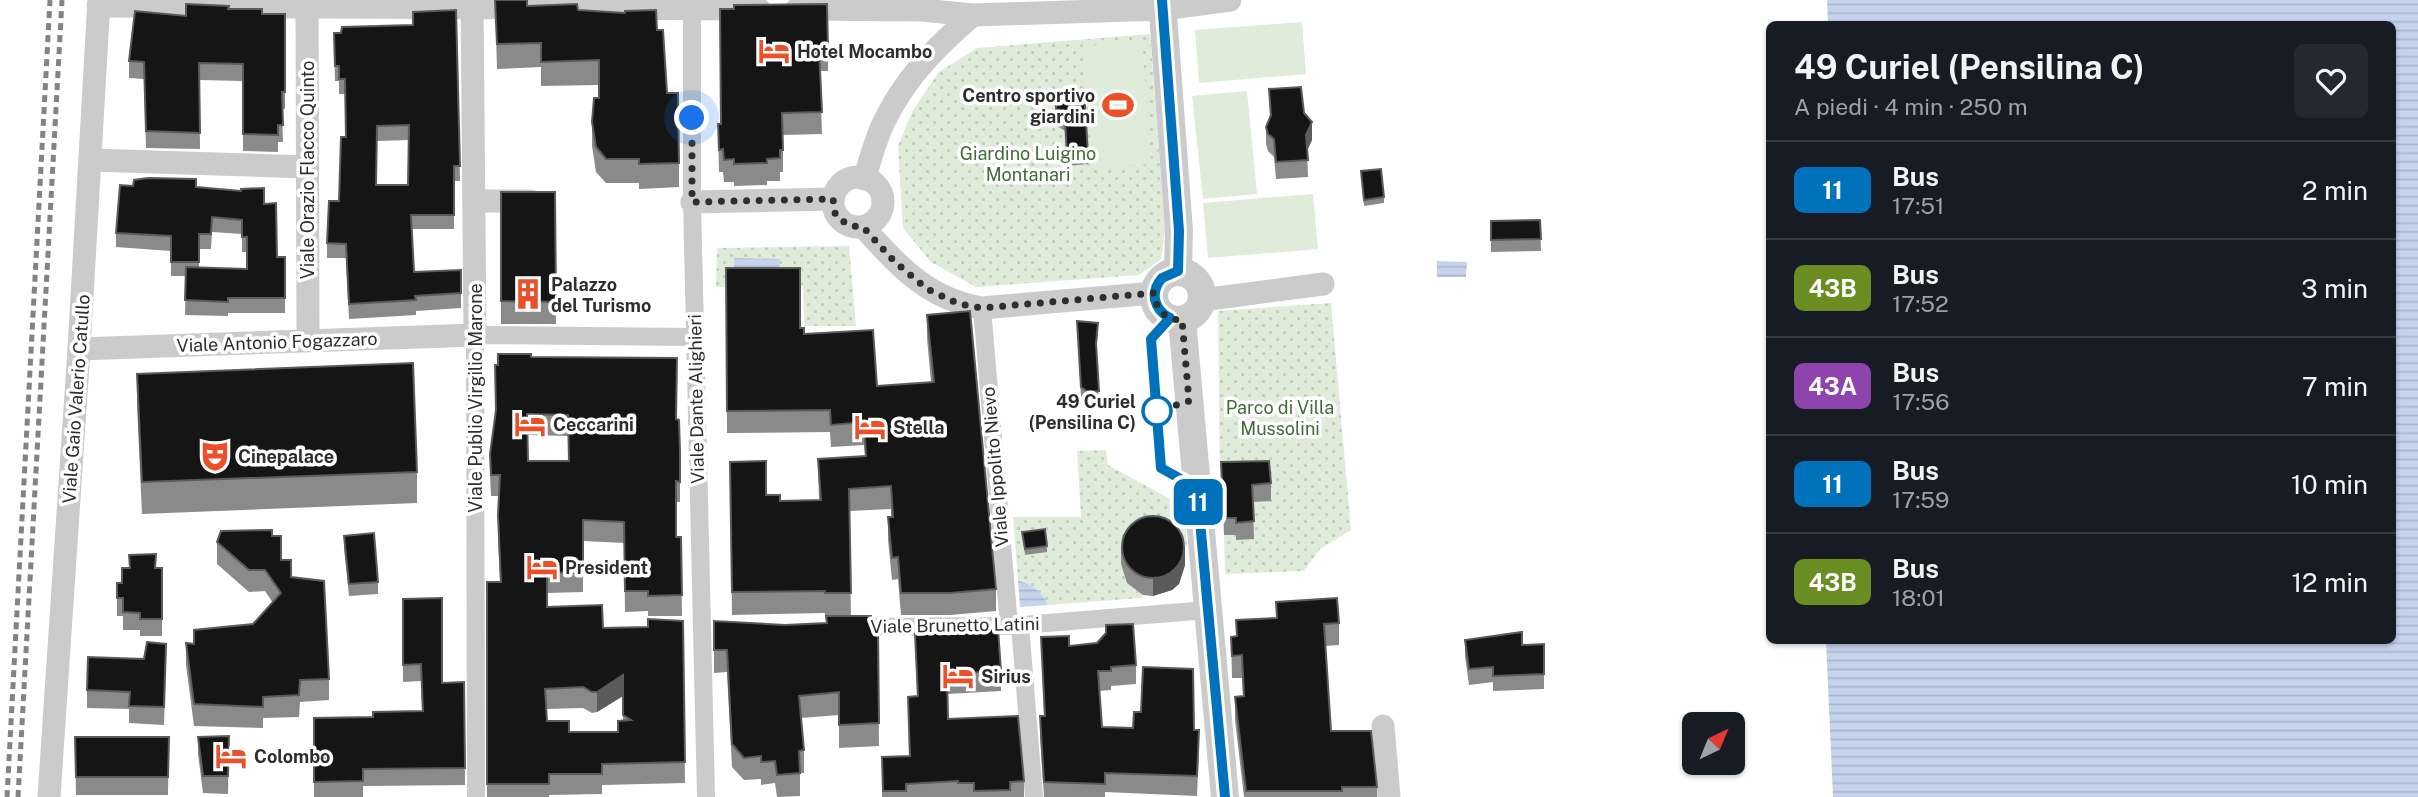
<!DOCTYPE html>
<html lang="it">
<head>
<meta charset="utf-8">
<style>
  :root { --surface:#171b24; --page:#242831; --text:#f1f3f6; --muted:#9ea1a6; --line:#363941 }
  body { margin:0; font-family:"Public Sans",sans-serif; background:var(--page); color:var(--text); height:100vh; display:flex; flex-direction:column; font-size:26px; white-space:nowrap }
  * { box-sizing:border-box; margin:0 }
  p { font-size:23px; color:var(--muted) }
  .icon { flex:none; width:38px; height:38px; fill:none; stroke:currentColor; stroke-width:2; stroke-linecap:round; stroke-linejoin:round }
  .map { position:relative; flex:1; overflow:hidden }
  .drawer { position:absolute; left:1766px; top:21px; width:630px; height:623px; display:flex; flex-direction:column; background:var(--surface); border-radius:10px; box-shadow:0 2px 5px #0004 }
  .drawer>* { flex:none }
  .badge { padding:0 14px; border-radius:10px; font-size:24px; line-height:46px }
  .needle { width:46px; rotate:43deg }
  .tools { position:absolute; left:1682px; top:712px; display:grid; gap:14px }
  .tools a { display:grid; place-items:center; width:63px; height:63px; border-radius:10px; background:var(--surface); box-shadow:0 2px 5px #0004; font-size:35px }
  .you { position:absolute; width:35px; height:35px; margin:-18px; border:5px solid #fff; border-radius:50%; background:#1a73e8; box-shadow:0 0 0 10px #1a73e833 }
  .map>.badge { position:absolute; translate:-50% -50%; box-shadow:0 0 0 4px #fff }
  .round { display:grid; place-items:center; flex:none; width:74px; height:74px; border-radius:10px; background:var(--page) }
  .overview { display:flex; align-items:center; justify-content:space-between; height:119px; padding:0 28px }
  h1 { font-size:33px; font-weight:700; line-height:52px }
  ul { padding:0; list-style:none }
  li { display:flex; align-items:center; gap:21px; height:98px; padding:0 28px; border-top:2px solid var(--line) }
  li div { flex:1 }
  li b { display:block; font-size:26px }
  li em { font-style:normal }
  li .badge { min-width:77px; font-weight:700; text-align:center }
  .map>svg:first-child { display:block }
  .grass { fill:url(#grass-dots) }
  .pitch { fill:#dfecda }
  .water { fill:url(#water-rules) }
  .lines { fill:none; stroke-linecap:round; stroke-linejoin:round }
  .pedestrian { stroke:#cbcbcb; stroke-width:18 }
  .minor { stroke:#cbcbcb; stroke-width:23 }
  .tertiary { stroke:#cbcbcb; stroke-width:28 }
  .rail { stroke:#838383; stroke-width:5; stroke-dasharray:7 5; stroke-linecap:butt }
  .wall { fill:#8a8a8a; fill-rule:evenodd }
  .shaded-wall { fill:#5b5b5b }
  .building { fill:#151515; stroke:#5b5b5b; stroke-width:2; fill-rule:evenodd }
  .line-casing { stroke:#fff; stroke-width:16 }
  .line { stroke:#0072bc; stroke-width:10 }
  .walk { stroke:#2e2e2e; stroke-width:7; stroke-dasharray:0 12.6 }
  .stop-dot { fill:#fff; stroke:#0072bc; stroke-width:3.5 }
  .labels { text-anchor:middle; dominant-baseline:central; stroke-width:7; stroke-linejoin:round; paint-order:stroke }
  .poi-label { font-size:18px; font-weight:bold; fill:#2e2e2e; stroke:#fff; text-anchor:start }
  .park-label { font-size:18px; fill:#436b39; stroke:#fff }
  .street-label { font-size:18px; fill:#2e2e2e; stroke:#fff }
  .stop-label { font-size:18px; font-weight:bold; fill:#2e2e2e; stroke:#fff; text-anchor:end }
</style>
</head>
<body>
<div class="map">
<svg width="2418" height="797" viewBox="0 0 2418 797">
  <defs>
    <pattern id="grass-dots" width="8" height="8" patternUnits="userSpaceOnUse" patternTransform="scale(1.75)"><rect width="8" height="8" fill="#dfecda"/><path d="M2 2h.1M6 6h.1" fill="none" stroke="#c0cbbb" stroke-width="1.8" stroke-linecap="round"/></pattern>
    <pattern id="water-rules" width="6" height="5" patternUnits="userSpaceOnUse" patternTransform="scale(1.75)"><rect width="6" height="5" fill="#c6d3ed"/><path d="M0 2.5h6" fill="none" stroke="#aab5cc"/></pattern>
  </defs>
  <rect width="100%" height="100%" fill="#fff"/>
  <g class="grass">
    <polygon points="1150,34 1165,232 1161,259 1139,275 976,287 931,262 903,228 898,146 913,110 939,72 977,48"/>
    <polygon points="849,246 856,326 804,326 803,286 716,287 717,248"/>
    <polygon points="1331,303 1351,530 1320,549 1304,571 1225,574 1224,535 1236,535 1237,540 1252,502 1269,478 1220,479 1218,311"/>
    <path d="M 1106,450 L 1108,465 L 1183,506 L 1187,546 L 1179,546 L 1121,564 L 1127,583 L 1143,595 L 1141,598 L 1048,605 C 1042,593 1029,584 1018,580 L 1013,517 L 1081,517 L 1077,451 Z"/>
  </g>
  <g class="pitch">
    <polygon points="1302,22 1306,74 1199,83 1195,30"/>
    <polygon points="1142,42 1151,164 1094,168 1084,46"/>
    <polygon points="1247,91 1257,194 1203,199 1192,96"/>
    <polygon points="1313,194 1318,249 1208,258 1203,203"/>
  </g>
  <g class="water">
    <polygon points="1827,0 2418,0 2418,797 1833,797 1826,641 2392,640 2392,24 1828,24"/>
    <polygon points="734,258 780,259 779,273 734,272"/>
    <polygon points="1437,261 1467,262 1466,277 1437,277"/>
    <path d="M 1018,580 C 1032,585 1041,591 1048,605 L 1020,607 Z"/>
  </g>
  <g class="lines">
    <g class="pedestrian">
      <polyline points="692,0 692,202 706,797"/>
      <polyline points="982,308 1009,626"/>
      <polyline points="1020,625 1034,797"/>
      <polyline points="848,627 1009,626 1208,610"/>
      <polyline points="476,797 475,335 695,337"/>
    </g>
    <g class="minor">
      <polyline points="307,0 308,340"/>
      <polyline points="98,6 759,9"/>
      <polyline points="797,9 922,10 973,15 1163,9 1230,0"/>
      <polyline points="90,160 307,167"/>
      <circle cx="858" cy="202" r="25"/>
      <path d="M 864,179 C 871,159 876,136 886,118 C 906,77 939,44 973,15"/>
      <polyline points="474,201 530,201"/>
      <polyline points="692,202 833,199"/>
      <path d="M 863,227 C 899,266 927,299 982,308 L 1154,293"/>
      <polyline points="1202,300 1323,284"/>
      <polyline points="79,349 475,335 472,0"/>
      <polyline points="1383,726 1389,797"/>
      <polyline points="49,797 79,349 99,0"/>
    </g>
    <g class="tertiary">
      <polyline points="1162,0 1179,231 1178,271"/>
      <circle cx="1178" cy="296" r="24"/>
      <polyline points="1182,320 1225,797"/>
    </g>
    <g class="rail">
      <polyline points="7,797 50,0"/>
      <polyline points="18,797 62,0"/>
    </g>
  </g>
  <g class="wall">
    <polygon points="495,0 527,6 578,10 657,30 679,163 679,187 639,189 639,183 606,183 596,172 592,146 592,122 599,98 599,85 541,86 541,67 497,69"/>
    <polygon points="228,9 262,14 285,14 285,109 282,109 283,142 278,142 278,152 243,151 243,81 199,80 200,149 146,148 144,79 129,78 129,61 186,16"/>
    <polygon points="720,9 828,48 828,71 820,71 822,134 783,135 783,172 780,172 780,181 767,181 767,185 734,186 734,182 724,182 723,172 719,172 718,124 721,124"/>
    <path d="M 456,10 L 460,181 L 454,181 L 454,229 L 412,229 L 414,272 L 461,270 L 461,308 L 416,311 L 416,315 L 349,319 L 346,258 L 327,258 L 327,243 L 339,201 L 346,137 L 345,94 L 339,94 L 339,81 L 335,81 L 334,33 L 413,25 ZM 409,140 L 408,185 L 376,185 L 377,141 Z"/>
    <polygon points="1269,89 1304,113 1312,140 1307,150 1308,177 1276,179 1274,157 1268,151 1266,144 1266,127 1270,117"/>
    <polygon points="1055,95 1088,154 1088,164 1067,166 1065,131 1057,126 1055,105"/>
    <polygon points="1361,171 1384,197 1384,203 1364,206"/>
    <path d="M 196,187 L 264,204 L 277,257 L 285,257 L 285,313 L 228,313 L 228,316 L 185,315 L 186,276 L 171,276 L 171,251 L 116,247 L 116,233 ZM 212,232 L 242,234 L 242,252 L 247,252 L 247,269 L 199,268 L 199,249 L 211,249 Z"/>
    <polygon points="501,192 555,192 556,324 501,324"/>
    <polygon points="1540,220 1541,251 1491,252 1491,221"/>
    <polygon points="726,268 800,328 804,334 877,386 931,382 927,338 927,315 996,589 996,611 950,615 901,615 898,579 892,580 888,540 888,517 891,517 891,509 849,511 851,616 825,616 825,613 732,615 730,462 766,495 780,501 819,500 818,459 865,456 864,445 831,447 830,432 727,433"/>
    <polygon points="1077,321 1098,335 1096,351 1099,403 1088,404 1081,399"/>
    <path d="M 531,357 L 677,419 L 680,472 L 680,502 L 676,502 L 676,537 L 681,537 L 682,616 L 648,616 L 648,611 L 625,612 L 624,543 L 583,541 L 583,592 L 547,593 L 547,607 L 603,628 L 648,627 L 683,621 L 685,783 L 602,785 L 602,794 L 549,795 L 549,797 L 487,797 L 487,582 L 500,582 L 498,536 L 499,496 L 491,496 L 490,475 L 490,454 L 495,414 L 495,365 ZM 528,435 L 568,436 L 568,461 L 528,461 ZM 623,696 L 623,720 L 618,732 L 569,732 L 547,721 L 546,709 L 583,708 L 592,713 L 597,712 Z"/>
    <polygon points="137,374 417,472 417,503 142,514 137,405"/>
    <polygon points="1221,462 1271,483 1271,501 1253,502 1254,539 1236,540 1236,535 1224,535"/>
    <polygon points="1022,532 1047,546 1047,552 1025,555"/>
    <polygon points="272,536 281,560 291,577 329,679 329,700 300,702 299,717 263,718 263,728 194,726 186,665 186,643 194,644 253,624 273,603 265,591 249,592 217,564 217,542"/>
    <polygon points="344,536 378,582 378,594 349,596 344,548"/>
    <polygon points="1121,546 1185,565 1179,584 1172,590 1153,596 1143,595 1127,583 1121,564"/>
    <polygon points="155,568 162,568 162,636 140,636 140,630 123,630 123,616 117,616 117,583 122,583"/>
    <polygon points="403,599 442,683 464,682 465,785 363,786 363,797 314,797 314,718 373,717 422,711 421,681 403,682"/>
    <polygon points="1276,602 1339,623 1339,645 1325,646 1331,731 1377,787 1377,797 1244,797 1235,720 1235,697 1243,696 1242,678 1232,678 1231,637 1236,636 1236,620 1276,618"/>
    <polygon points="714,621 878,631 879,746 839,748 839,715 801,718 804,750 804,773 800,773 800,796 777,797 775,783 761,785 761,779 744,780 732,767 727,672 714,673"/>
    <polygon points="915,634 1001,671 1001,691 947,694 948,719 1024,781 1024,797 882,797 882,757 909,756 908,697 917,697"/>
    <polygon points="1041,637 1136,665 1136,684 1111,686 1111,690 1099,691 1102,727 1194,730 1199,749 1197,796 1105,792 1105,797 1044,797 1040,736 1040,716 1044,716"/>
    <polygon points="1465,640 1522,645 1544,644 1544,689 1493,691 1493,682 1469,685 1465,656"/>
    <polygon points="166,662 164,725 129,723 129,709 87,708 87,690"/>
    <polygon points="229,736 228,794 203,793 198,754 198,737"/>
    <polygon points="75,737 169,737 168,795 76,795"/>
  </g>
  <g class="shaded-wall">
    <polygon points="1312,122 1312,140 1306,153 1306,135"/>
    <polygon points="1185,547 1185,565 1179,584 1172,590 1153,596 1153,579"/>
    <polygon points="623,675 623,696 597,712 597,692"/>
  </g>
  <g class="building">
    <polygon points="495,0 527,0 527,6 577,4 578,10 625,13 625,11 656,10 657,30 663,30 667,93 678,93 679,163 639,164 639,159 606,159 596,147 592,122 594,98 599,98 599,60 541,62 541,43 497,44"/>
    <polygon points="186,4 229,6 228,9 262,9 262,14 285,14 285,92 282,92 283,125 278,125 278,135 243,134 243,64 199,63 200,133 146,131 144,62 129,61 135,11 186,16"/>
    <polygon points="827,4 828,48 819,48 822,112 782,113 783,150 780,150 780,158 767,159 767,163 734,164 734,159 724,160 723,149 719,150 718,124 721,124 720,9 734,9 734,5"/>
    <path d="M 456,10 L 460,166 L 454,166 L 454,215 L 411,215 L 414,272 L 461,270 L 461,293 L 415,296 L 416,300 L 349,304 L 346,244 L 327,243 L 329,201 L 339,201 L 341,137 L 346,137 L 345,79 L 339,79 L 339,66 L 335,66 L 334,33 L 341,33 L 342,27 L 413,25 L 413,12 ZM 409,125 L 408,185 L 376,185 L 377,126 Z"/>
    <polygon points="1301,87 1304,113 1312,122 1306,135 1308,160 1276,162 1274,139 1268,134 1266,127 1271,115 1269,89"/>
    <polygon points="1084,90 1088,154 1067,155 1065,121 1057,116 1055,95"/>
    <polygon points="1381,169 1384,197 1364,200 1361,171"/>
    <polygon points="148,178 196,179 196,187 241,191 241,189 264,188 264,204 276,203 277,257 285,257 285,298 228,298 228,302 185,300 186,267 247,269 247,237 242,237 242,220 212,217 211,234 199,234 199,262 171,262 171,236 116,233 120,185 133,186 134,180"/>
    <polygon points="501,192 555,192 556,302 501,301"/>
    <polygon points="1540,220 1541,239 1491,240 1491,221"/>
    <polygon points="726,268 800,268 800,328 804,328 804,334 873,330 877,386 934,382 927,315 970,311 996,589 950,593 901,593 898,557 892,558 888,517 893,517 891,486 849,489 851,593 825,593 825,591 732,592 730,462 766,461 766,495 780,495 780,501 821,500 818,459 866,456 864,422 831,425 830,410 727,411"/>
    <polygon points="1077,321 1098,323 1096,343 1099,391 1088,392 1081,387"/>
    <path d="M 498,354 L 531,354 L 531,357 L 677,358 L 676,419 L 679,420 L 680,451 L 680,482 L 676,481 L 676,537 L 681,537 L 682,595 L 648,596 L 648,591 L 625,591 L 624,522 L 583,520 L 583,572 L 547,573 L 547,607 L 602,605 L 603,628 L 648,627 L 648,619 L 683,621 L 685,762 L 602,764 L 602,774 L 549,774 L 549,784 L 487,784 L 487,582 L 501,582 L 498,515 L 500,475 L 491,475 L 490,454 L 496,410 L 495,365 L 498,365 ZM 527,414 L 568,415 L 569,461 L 528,461 ZM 623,675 L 623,715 L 631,720 L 618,721 L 618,732 L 569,732 L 569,721 L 547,721 L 545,689 L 583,687 L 592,692 L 597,692 Z"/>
    <polygon points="413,363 417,472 142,482 137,374"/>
    <polygon points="1269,461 1271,483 1252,485 1254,521 1236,523 1236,518 1224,518 1221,462"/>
    <circle cx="1153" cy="547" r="31"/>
    <polygon points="1045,529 1047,546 1025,549 1022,532"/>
    <polygon points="272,530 272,536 281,536 281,560 291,560 291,577 324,581 329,679 300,680 299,695 263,697 263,707 194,704 186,643 194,644 194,630 253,624 281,593 265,570 249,570 217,542 221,531"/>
    <polygon points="374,533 378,582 349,584 344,536"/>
    <polygon points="156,554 155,568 162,568 162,619 140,619 140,613 123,612 123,598 117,598 117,583 122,583 122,568 130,568 129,555"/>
    <polygon points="442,598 442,683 464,682 465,768 363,769 363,781 314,782 314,718 373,717 373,712 423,711 421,664 403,665 403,599"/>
    <polygon points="1337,598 1339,623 1324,624 1331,731 1371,731 1377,787 1342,787 1342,791 1246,791 1235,697 1244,696 1242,655 1232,656 1231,637 1237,636 1236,620 1277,618 1276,602"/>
    <polygon points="826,616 871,616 872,632 878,631 879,723 839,725 839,692 799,696 804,750 799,751 800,773 777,775 775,761 761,762 761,756 744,758 732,744 727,650 714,650 714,621 785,625 827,623"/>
    <polygon points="1133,624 1136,665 1111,667 1111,671 1098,671 1102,727 1133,728 1134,712 1141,712 1143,667 1193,669 1194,730 1199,730 1197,776 1105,773 1105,784 1044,782 1040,716 1045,716 1041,637 1069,636 1069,646 1097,643 1106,633 1106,625"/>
    <polygon points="998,629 1001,671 947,674 948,719 1018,716 1024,781 1010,782 1010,790 974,791 974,783 958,783 958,781 906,784 906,791 883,791 882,757 910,756 908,697 918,696 915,634"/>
    <polygon points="1522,632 1522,645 1544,644 1544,674 1493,676 1493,667 1469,669 1465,640"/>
    <polygon points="147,642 166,644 164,707 129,706 130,692 87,690 88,657 144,659"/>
    <polygon points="229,736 228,776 203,776 198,737"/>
    <polygon points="75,737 169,737 168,777 76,777"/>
  </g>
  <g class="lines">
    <defs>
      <path id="line" d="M 1162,0 L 1179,231 L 1178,271 L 1162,278 C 1150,292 1153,309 1170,318 L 1151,339 L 1161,468 L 1197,488 L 1225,797"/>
    </defs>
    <use href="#line" class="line-casing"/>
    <use href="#line" class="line"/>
    <path class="walk" d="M 692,118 L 692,202 L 833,199 L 835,213 L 839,219 L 851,226 L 863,227 L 894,261 L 927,289 L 959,304 L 982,308 L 1154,293 C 1156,310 1165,320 1182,320 L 1189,401 L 1157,411"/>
  </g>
  <defs>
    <symbol id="hotel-bare" viewBox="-9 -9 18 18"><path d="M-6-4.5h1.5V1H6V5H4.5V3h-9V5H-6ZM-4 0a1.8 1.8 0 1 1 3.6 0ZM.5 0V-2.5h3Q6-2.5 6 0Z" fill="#eb5029" stroke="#fff" stroke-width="2.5" paint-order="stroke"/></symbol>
    <symbol id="stadium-bare" viewBox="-9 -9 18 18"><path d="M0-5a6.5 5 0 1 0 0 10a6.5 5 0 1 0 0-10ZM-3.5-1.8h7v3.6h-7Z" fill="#eb5029" stroke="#fff" stroke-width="2.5" paint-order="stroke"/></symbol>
    <symbol id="building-bare" viewBox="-9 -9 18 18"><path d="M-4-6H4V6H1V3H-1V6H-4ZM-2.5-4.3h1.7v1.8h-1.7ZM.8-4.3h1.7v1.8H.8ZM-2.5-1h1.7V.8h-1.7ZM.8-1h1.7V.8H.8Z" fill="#eb5029" stroke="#fff" stroke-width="2.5" paint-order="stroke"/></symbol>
    <symbol id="theatre-bare" viewBox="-9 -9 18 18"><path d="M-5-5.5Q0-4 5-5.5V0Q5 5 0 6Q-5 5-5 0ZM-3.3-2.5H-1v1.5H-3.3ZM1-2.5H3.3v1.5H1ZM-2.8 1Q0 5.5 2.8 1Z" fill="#eb5029" stroke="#fff" stroke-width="2.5" paint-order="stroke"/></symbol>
  </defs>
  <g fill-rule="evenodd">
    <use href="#hotel-bare" x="752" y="29" width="44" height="44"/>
    <use href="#stadium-bare" x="1096" y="83" width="44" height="44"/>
    <use href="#building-bare" x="506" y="272" width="44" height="44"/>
    <use href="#hotel-bare" x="508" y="402" width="44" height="44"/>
    <use href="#hotel-bare" x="848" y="405" width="44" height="44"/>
    <use href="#theatre-bare" x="193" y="434" width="44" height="44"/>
    <use href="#hotel-bare" x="520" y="545" width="44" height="44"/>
    <use href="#hotel-bare" x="936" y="654" width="44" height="44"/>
    <use href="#hotel-bare" x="209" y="734" width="44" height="44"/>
  </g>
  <circle class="stop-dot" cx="1157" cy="411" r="14"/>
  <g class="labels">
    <g class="poi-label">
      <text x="797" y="51">Hotel Mocambo</text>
      <text x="1095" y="95" text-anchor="end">Centro sportivo<tspan x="1095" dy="21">giardini</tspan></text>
      <text x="551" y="284">Palazzo<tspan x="551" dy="21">del Turismo</tspan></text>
      <text x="553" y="424">Ceccarini</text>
      <text x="893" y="427">Stella</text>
      <text x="238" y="456">Cinepalace</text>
      <text x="565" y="567">President</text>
      <text x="981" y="676">Sirius</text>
      <text x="254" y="756">Colombo</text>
    </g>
    <g class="park-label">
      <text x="1028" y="153">Giardino Luigino<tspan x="1028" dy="21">Montanari</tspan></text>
      <text x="1280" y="407">Parco di Villa<tspan x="1280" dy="21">Mussolini</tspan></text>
    </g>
    <g class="street-label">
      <text transform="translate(307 170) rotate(-90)">Viale Orazio Flacco Quinto</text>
      <text transform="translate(277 342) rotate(-2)">Viale Antonio Fogazzaro</text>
      <text transform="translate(475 398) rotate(-90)">Viale Publio Virgilio Marone</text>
      <text transform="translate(76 399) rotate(-86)">Viale Gaio Valerio Catullo</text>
      <text transform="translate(696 399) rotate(-91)">Viale Dante Alighieri</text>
      <text transform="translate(995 467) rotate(-95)">Viale Ippolito Nievo</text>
      <text transform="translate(955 625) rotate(-1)">Viale Brunetto Latini</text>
    </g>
    <g class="stop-label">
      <text x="1136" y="401">49 Curiel<tspan x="1136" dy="21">(Pensilina C)</tspan></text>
    </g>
  </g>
</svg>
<div class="tools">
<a><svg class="needle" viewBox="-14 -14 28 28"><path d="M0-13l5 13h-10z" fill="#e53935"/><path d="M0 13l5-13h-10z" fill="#9ea1a6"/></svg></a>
</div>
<div class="you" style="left:692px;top:118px"></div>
<b class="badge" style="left:1198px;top:502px;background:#0072bc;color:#fff">11</b>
<section class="drawer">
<div class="overview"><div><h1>49 Curiel (Pensilina C)</h1><p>A piedi · 4 min · 250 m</p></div><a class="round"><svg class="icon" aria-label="heart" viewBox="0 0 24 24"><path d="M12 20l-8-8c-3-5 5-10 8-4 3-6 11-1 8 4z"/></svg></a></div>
<ul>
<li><span class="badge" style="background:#0072bc;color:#fff">11</span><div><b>Bus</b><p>17:51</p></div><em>2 min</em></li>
<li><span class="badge" style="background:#6b8e23;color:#fff">43B</span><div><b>Bus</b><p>17:52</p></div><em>3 min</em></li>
<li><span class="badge" style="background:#8e44ad;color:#fff">43A</span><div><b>Bus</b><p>17:56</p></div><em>7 min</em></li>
<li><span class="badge" style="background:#0072bc;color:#fff">11</span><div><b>Bus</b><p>17:59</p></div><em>10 min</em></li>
<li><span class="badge" style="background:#6b8e23;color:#fff">43B</span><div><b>Bus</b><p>18:01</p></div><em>12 min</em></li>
</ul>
</section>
</div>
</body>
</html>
